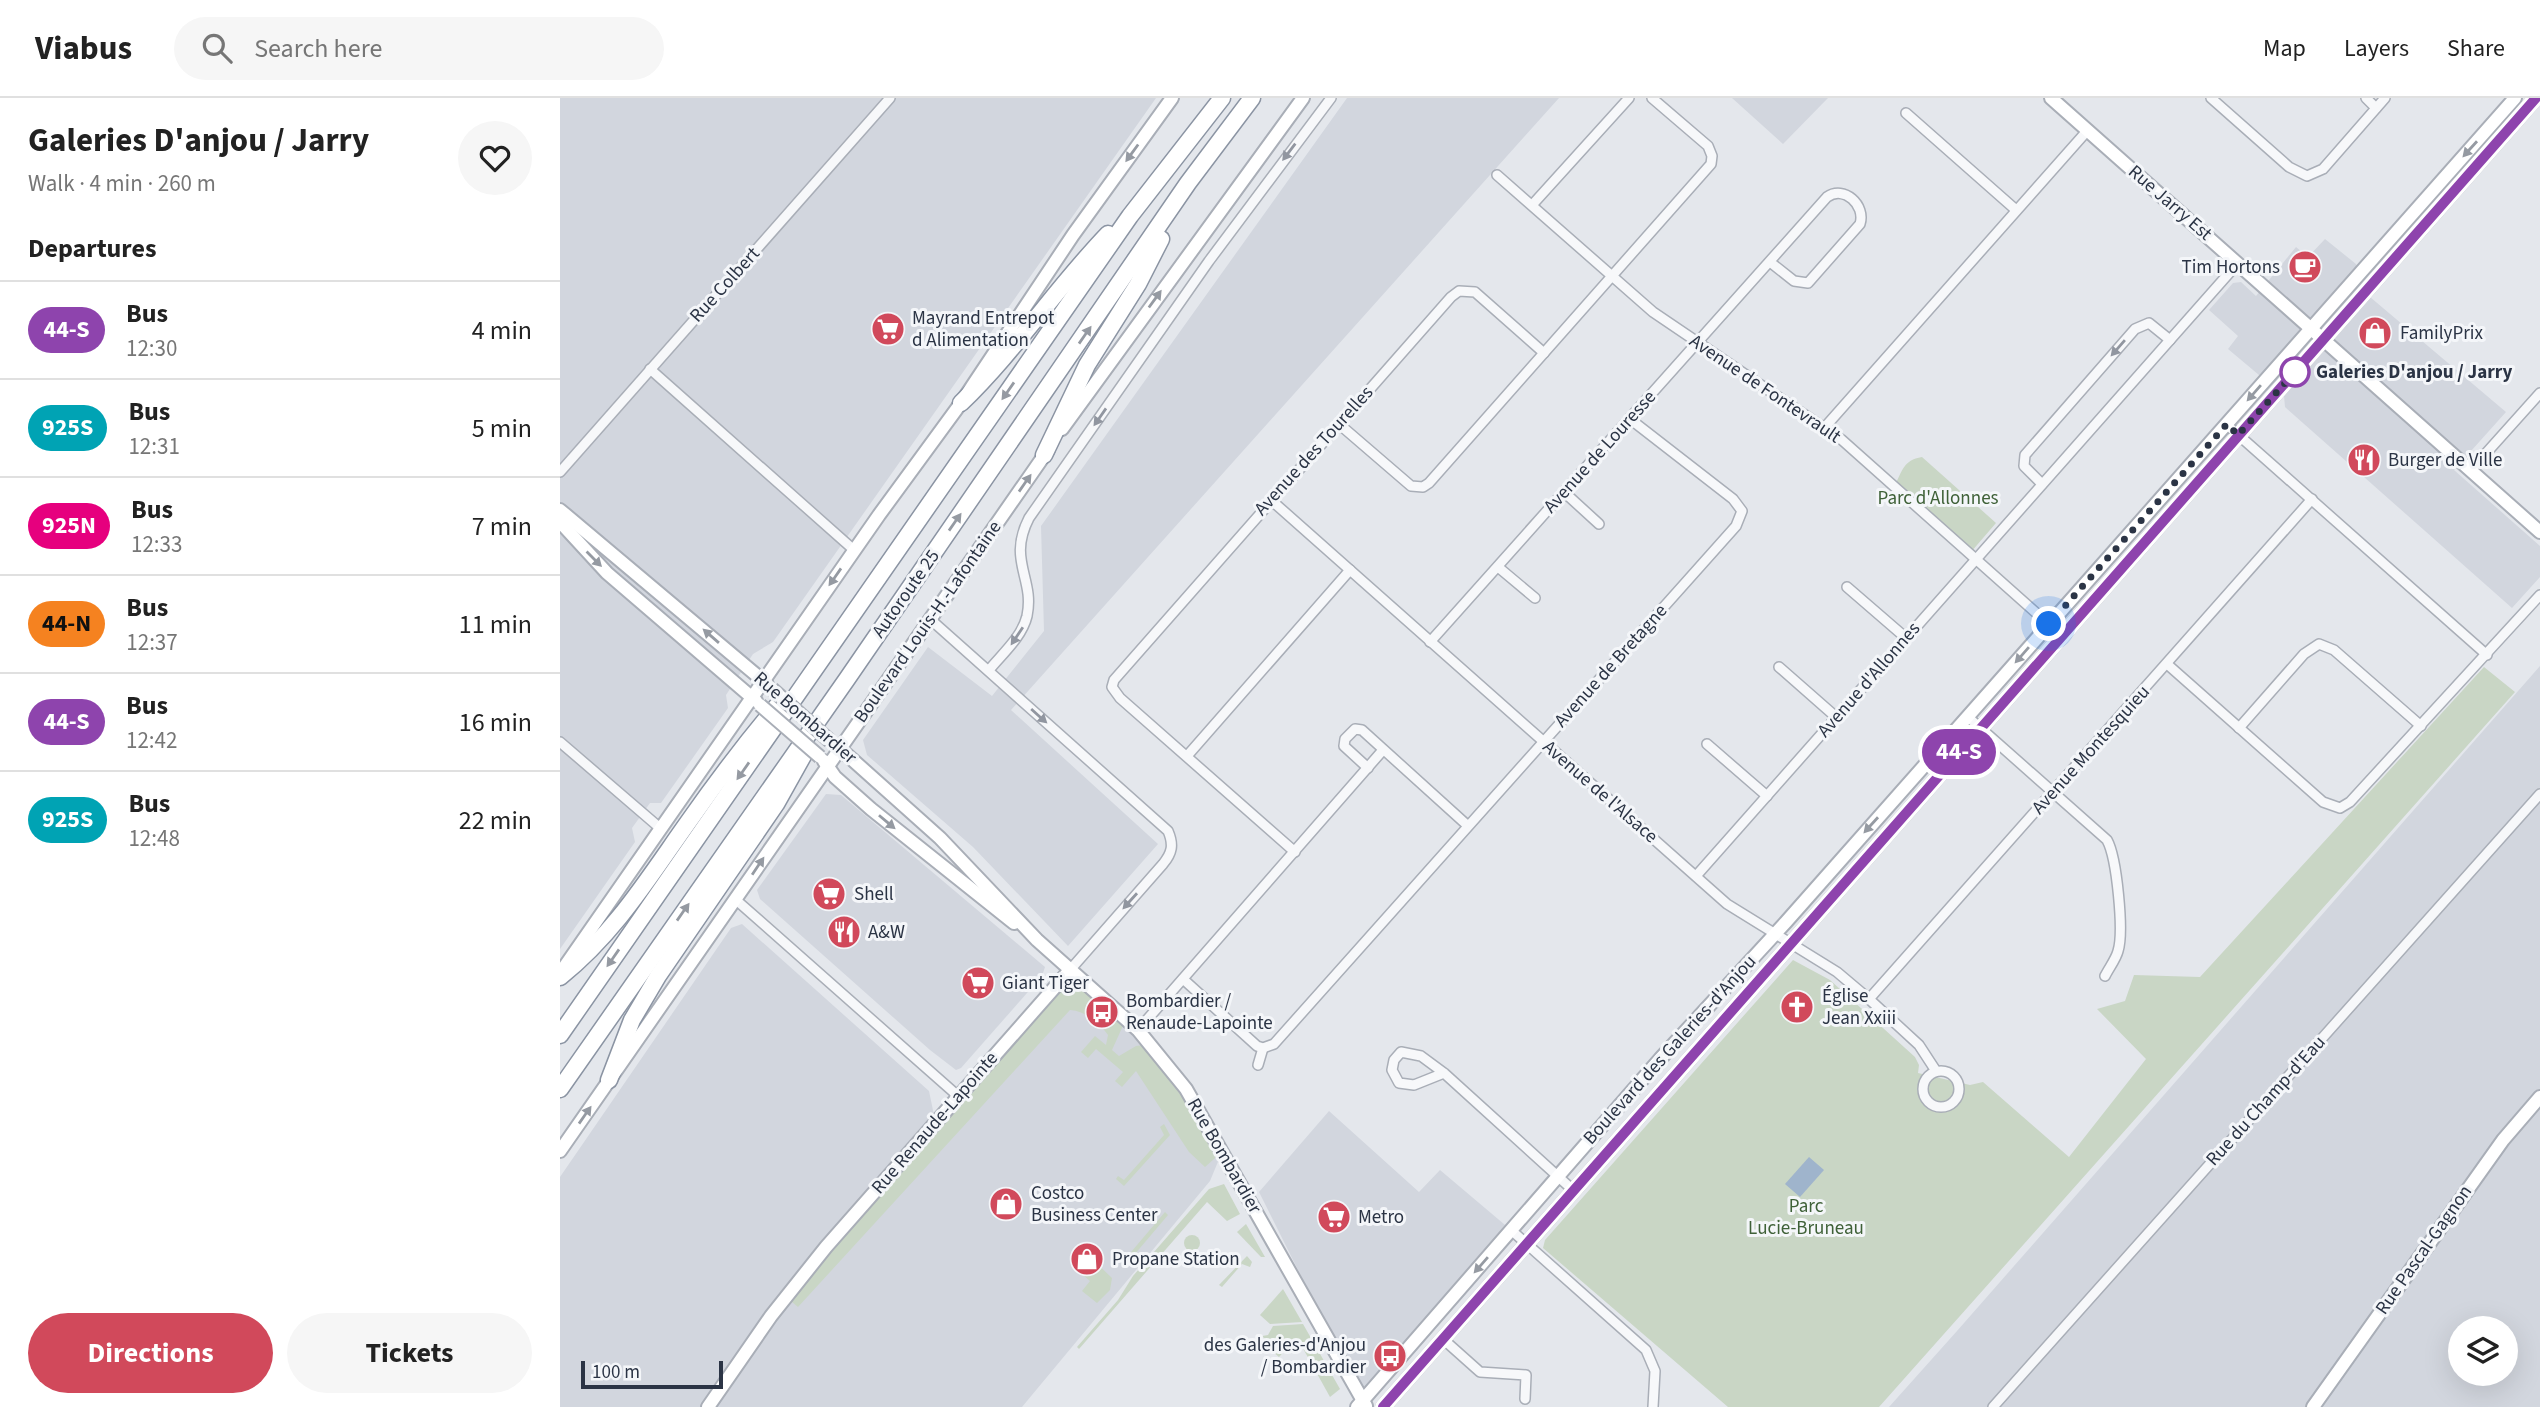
<!DOCTYPE html>
<html lang="en">
<head>
<meta charset="utf-8">
<style>
  :root { --surface:#fff; --page:#f6f6f6; --text:#222; --muted:#767676; --line:#e0e0e0; --accent:#d1495b }
  body { margin:0; font-family:"Source Sans 3",sans-serif; background:var(--page); color:var(--text); height:100vh; display:flex; flex-direction:column; font-size:26px; white-space:nowrap }
  * { box-sizing:border-box; margin:0 }
  p { font-size:23px; color:var(--muted) }
  .icon { flex:none; width:38px; height:38px; fill:none; stroke:currentColor; stroke-width:2; stroke-linecap:round; stroke-linejoin:round }
  .map { position:relative; flex:1; overflow:hidden }
  .sheet { display:flex; flex-direction:column; background:var(--surface); width:560px }
  .sheet>* { flex:none }
  .badge { padding:0 14px; border-radius:23px; font-size:24px; line-height:46px }
  .controls { position:absolute; left:1888px; top:1218px; display:grid; gap:14px }
  .controls a { display:grid; place-items:center; width:70px; height:70px; border-radius:50%; background:var(--surface); box-shadow:0 7px 28px #0002; font-size:35px }
  .scale { position:absolute; left:21px; bottom:18px; width:142px; box-sizing:border-box; padding-left:7px; border:4px solid #2b3445; border-top:0; font-size:19px; line-height:24px; white-space:nowrap; color:#2b3445; -webkit-text-stroke:5px #f4f6f9; paint-order:stroke }
  .you { position:absolute; width:35px; height:35px; margin:-18px; border:5px solid #fff; border-radius:50%; background:#1a73e8; box-shadow:0 0 0 10px #1a73e833 }
  .map>.badge { position:absolute; translate:-50% -50%; box-shadow:0 0 0 4px #fff }
  h2 { padding:0 28px; font-size:26px; line-height:63px }
  .round { display:grid; place-items:center; flex:none; width:74px; height:74px; border-radius:37px; background:var(--page) }
  .head { display:flex; align-items:center; justify-content:space-between; height:119px; padding:0 28px }
  h1 { font-size:33px; font-weight:700; line-height:52px }
  .cta { display:flex; gap:14px; margin-top:auto; padding:14px 28px }
  .cta a { flex:1; height:80px; border-radius:42px; background:var(--accent); color:#fff; font-size:28px; font-weight:700; line-height:80px; text-align:center }
  .cta a+a { background:var(--page); color:var(--text) }
  ul { padding:0; list-style:none }
  li { display:flex; align-items:center; gap:21px; height:98px; padding:0 28px; border-top:2px solid var(--line) }
  li div { flex:1 }
  li b { display:block; font-size:26px }
  li em { font-style:normal }
  li .badge { min-width:77px; font-weight:700; text-align:center }
  header { display:flex; align-items:center; gap:42px; box-sizing:border-box; height:98px; padding:0 35px; background:var(--surface); border-bottom:2px solid var(--line) }
  header strong { font-size:33px }
  nav { display:flex; gap:38px; margin-inline-start:auto; font-size:24px }
  .search { width:490px; height:63px; background:var(--page); display:flex; align-items:center; gap:18px; box-sizing:border-box; padding:0 24px; border-radius:38px; color:var(--muted); font-size:26px }
  main { display:flex; flex:1; min-height:0 }
  .map>svg:first-child { display:block }
  .built { fill:#d2d6de; fill-rule:evenodd }
  .green { fill:#c9d6c5 }
  .water { fill:#9fb4cc }
  .lines { fill:none; stroke-linecap:round; stroke-linejoin:round }
  .street-casing { stroke:#a9aeb7; stroke-width:12 }
  .secondary-casing { stroke:#a9aeb7; stroke-width:16 }
  .highway-casing { stroke:#8b94a3; stroke-width:19 }
  .street { stroke:#f7f8fa; stroke-width:9 }
  .secondary { stroke:#fff; stroke-width:12 }
  .highway { stroke:#fff; stroke-width:16 }
  .secondary-bridge-casing { stroke:#a9aeb7; stroke-width:16; stroke-linecap:butt }
  .secondary-bridge { stroke:#fff; stroke-width:12 }
  .oneway { fill:#959aa2 }
  .oneway2 { fill:#9196a0 }
  .line-casing { stroke:#fff; stroke-width:16 }
  .line { stroke:#8e44ad; stroke-width:10 }
  .walk { stroke:#2b3445; stroke-width:7; stroke-dasharray:0 12.6 }
  .stop-dot { fill:#fff; stroke:#8e44ad; stroke-width:3.5 }
  .labels { text-anchor:middle; dominant-baseline:central; stroke-width:6; stroke-linejoin:round; paint-order:stroke }
  .street-label { font-size:19px; fill:#2b3445; stroke:#f4f6f9 }
  .poi-label { font-size:19px; fill:#2b3445; stroke:#f4f6f9; text-anchor:start }
  .stop-label { font-size:19px; font-weight:bold; fill:#2b3445; stroke:#f4f6f9; text-anchor:start }
  .park-label { font-size:19px; fill:#3f6138; stroke:#f4f6f9 }
</style>
</head>
<body>
<header>
<strong>Viabus</strong>
<div class="search"><svg class="icon" aria-label="search" viewBox="0 0 24 24"><circle cx="10" cy="10" r="6"/><path d="M15 15l6 6"/></svg>Search here</div>
<nav><a>Map</a><a>Layers</a><a>Share</a></nav>
</header>
<main>
<section class="sheet">
<div class="head"><div><h1>Galeries D'anjou / Jarry</h1><p>Walk · 4 min · 260 m</p></div><a class="round"><svg class="icon" aria-label="heart" viewBox="0 0 24 24"><path d="M12 20l-8-8c-3-5 5-10 8-4 3-6 11-1 8 4z"/></svg></a></div>
<h2>Departures</h2>
<ul>
<li><span class="badge" style="background:#8e44ad;color:#fff">44-S</span><div><b>Bus</b><p>12:30</p></div><em>4 min</em></li>
<li><span class="badge" style="background:#00a3b4;color:#fff">925S</span><div><b>Bus</b><p>12:31</p></div><em>5 min</em></li>
<li><span class="badge" style="background:#e6007e;color:#fff">925N</span><div><b>Bus</b><p>12:33</p></div><em>7 min</em></li>
<li><span class="badge" style="background:#f58220;color:#111">44-N</span><div><b>Bus</b><p>12:37</p></div><em>11 min</em></li>
<li><span class="badge" style="background:#8e44ad;color:#fff">44-S</span><div><b>Bus</b><p>12:42</p></div><em>16 min</em></li>
<li><span class="badge" style="background:#00a3b4;color:#fff">925S</span><div><b>Bus</b><p>12:48</p></div><em>22 min</em></li>
</ul>
<div class="cta"><a>Directions</a><a>Tickets</a></div>
</section>
<div class="map">
<svg width="1980" height="1309" viewBox="0 0 1980 1309">
  <rect width="100%" height="100%" fill="#e4e7ec"/>
  <g class="built">
    <polygon points="0,0 596,0 213,544 193,556 166,597 168,610 101,705 90,705 72,730 75,744 0,851"/>
    <polygon points="787,0 999,0 451,612 598,746 508,848 413,749 307,657 303,642 368,549 432,598 484,533 481,428"/>
    <polygon points="1172,0 1268,0 1223,46"/>
    <polygon points="1765,141 1796,166 1810,199 1946,314 1894,372 1980,448 1980,479 1952,510 1725,309 1724,298 1668,251 1678,238 1649,212 1673,185 1681,184 1696,198 1736,149 1748,159"/>
    <path d="M 1980,568 L 1980,1309 L 1329,1309 L 1397,1233 ZM 1900,1230 L 1946,1230 L 1946,1276 L 1900,1276 Z"/>
    <polygon points="266,696 281,697 485,869 482,878 401,970 396,972 370,952 200,801 197,792"/>
    <polygon points="182,826 369,993 375,1022 510,872 578,932 662,1054 650,1083 462,1309 0,1309 0,1079 171,830"/>
    <polygon points="769,1013 859,1094 880,1072 951,1132 803,1302 699,1094"/>
  </g>
  <g class="green">
    <path d="M 1362,359 L 1436,425 L 1411,454 L 1334,389 C 1342,374 1343,362 1362,359 Z"/>
    <polygon points="1924,569 1955,594 1319,1309 1168,1309 983,1150 985,1142 1233,862 1270,882 1355,959 1359,967 1358,975 1410,987 1423,984 1509,1059 1586,961 1537,911 1565,903 1574,877 1640,879"/>
    <path d="M 510,872 L 566,921 L 552,952 L 559,958 L 576,948 L 591,946 L 662,1054 L 645,1069 L 629,1054 L 576,973 L 562,989 L 555,983 L 563,974 L 536,951 L 528,960 L 521,954 L 535,938 L 546,947 L 548,937 C 539,924 525,913 510,912 L 238,1209 L 226,1199 Z"/>
    <polygon points="604,1026 610,1037 564,1088 556,1081 558,1078 564,1082 604,1037 600,1029"/>
    <polygon points="664,1086 680,1116 667,1123 647,1104 519,1251 517,1249 558,1202 573,1178 649,1091"/>
    <polygon points="605,1114 608,1117 569,1163 556,1164 555,1159 566,1160"/>
    <polygon points="686,1126 705,1159 701,1159 677,1134"/>
    <circle cx="632" cy="1145" r="8"/>
    <polygon points="528,1157 552,1180 550,1192 537,1205 522,1193 530,1183 516,1171"/>
    <polygon points="687,1158 692,1164 690,1169 682,1166 662,1189 659,1187"/>
    <polygon points="723,1191 742,1224 710,1226 700,1217"/>
    <polygon points="743,1226 780,1291 770,1299 740,1245 729,1248 719,1259 707,1249 710,1246 702,1238 708,1237 713,1228"/>
  </g>
  <polygon class="water" points="1249,1059 1264,1072 1240,1099 1225,1086"/>
  <g class="lines">
    <defs>
      <g id="street">
        <polyline points="1651,0 1729,69 1747,78 1763,71 1825,0"/>
        <polyline points="1806,0 1816,10"/>
        <polyline points="1346,15 1456,112"/>
        <polyline points="937,77 1093,214 1282,342 1501,537"/>
        <polyline points="973,106 1069,0"/>
        <polyline points="90,271 294,452"/>
        <polyline points="779,326 851,388 863,389 869,385 1151,66 1152,58 1148,48 1092,0"/>
        <polyline points="1666,326 1927,557"/>
        <polyline points="1265,329 1527,33"/>
        <polyline points="1911,372 1980,295"/>
        <polyline points="0,374 330,0"/>
        <polyline points="1482,386 1464,368 1465,357 1575,231 1589,225 1610,242"/>
        <polyline points="1004,394 1039,426"/>
        <polyline points="711,402 1167,806 1277,874 1309,901 1359,947 1376,973"/>
        <polyline points="938,469 975,500"/>
        <polyline points="1287,489 1346,540"/>
        <path d="M 370,521 L 608,733 C 614,747 612,755 603,766 L 510,872"/>
        <path d="M 870,544 L 1267,99 C 1284,87 1306,107 1300,126 L 1248,185 L 1234,183 L 1210,164"/>
        <polyline points="1607,566 1763,704 1780,710 1790,704 1980,497"/>
        <polyline points="1219,569 1276,619"/>
        <path d="M 429,572 C 442,556 462,539 467,518 C 475,480 447,463 469,420 L 649,163 L 771,0"/>
        <path d="M 1408,619 L 1547,742 C 1557,760 1564,834 1558,853 C 1556,861 1549,870 1545,878"/>
        <polyline points="1679,630 1744,556 1759,546 1774,552 1861,628"/>
        <polyline points="0,644 100,730"/>
        <polyline points="1147,646 1207,698"/>
        <polyline points="627,658 790,472"/>
        <polyline points="808,670 784,648 785,641 795,631 802,632 907,727"/>
        <polyline points="735,754 560,600 552,589 554,582 891,199 899,193 915,194 984,255"/>
        <polyline points="1136,778 1678,165"/>
        <polyline points="175,801 398,998"/>
        <polyline points="623,881 697,948 703,950 714,946 1176,428 1182,413 1173,401 1070,321"/>
        <polyline points="1309,901 1752,401"/>
        <polyline points="578,932 823,652"/>
        <polyline points="698,967 703,950"/>
        <circle cx="1381" cy="991" r="18"/>
        <polyline points="884,975 854,987 839,985 832,972 834,962 841,954 861,958 884,975 1014,1093"/>
        <polyline points="951,1132 1086,1252 1095,1273 1093,1309"/>
        <polyline points="883,1241 920,1274 966,1277 965,1301"/>
        <polyline points="1433,1309 1980,696"/>
      </g>
      <g id="secondary">
        <polyline points="1491,0 1980,434"/>
        <polyline points="502,331 743,0"/>
        <polyline points="0,412 207,586"/>
        <polyline points="0,424 47,475 196,603"/>
        <polyline points="276,647 380,740 477,842 578,932 626,991 806,1308"/>
        <polyline points="264,663 275,679 311,711 454,825"/>
        <polyline points="3,871 319,417 401,305 513,137 612,0"/>
        <polyline points="0,1053 488,352"/>
        <polyline points="148,1309 211,1218 266,1149 510,872"/>
        <polyline points="797,1309 1101,960 1226,824 1955,0"/>
        <polyline points="823,1309 1976,0"/>
        <polyline points="1753,1309 1943,1042 1980,999"/>
      </g>
      <g id="highway">
        <path d="M 401,305 C 455,253 496,190 548,136"/>
        <polyline points="484,357 527,267 578,186 601,141"/>
        <path d="M 0,879 C 55,835 89,779 129,723 C 157,683 186,645 217,608"/>
        <polyline points="0,937 570,118 662,0"/>
        <polyline points="49,982 72,922 98,878 216,706 244,656"/>
        <polyline points="0,991 287,581 628,85 692,0"/>
      </g>
    </defs>
    <use href="#street" class="street-casing"/>
    <use href="#secondary" class="secondary-casing"/>
    <use href="#highway" class="highway-casing"/>
    <use href="#street" class="street"/>
    <use href="#secondary" class="secondary"/>
    <use href="#highway" class="highway"/>
    <defs>
      <g id="secondary-bridge">
        <polyline points="212,591 270,643"/>
        <polyline points="200,607 260,659"/>
      </g>
    </defs>
    <use href="#secondary-bridge" class="secondary-bridge-casing"/>
    <use href="#secondary-bridge" class="secondary-bridge"/>
  </g>
  <defs><path id="oneway-solid" d="M-6-.8H1V-3.2L6.5 0L1 3.2V.8H-6Z" transform="scale(1.75)"/></defs>
  <g class="oneway">
    <use href="#oneway-solid" transform="translate(1910 51) rotate(132)"/>
    <use href="#oneway-solid" transform="translate(572 55) rotate(126)"/>
    <use href="#oneway-solid" transform="translate(595 201) rotate(-54)"/>
    <use href="#oneway-solid" transform="translate(525 237) rotate(-55)"/>
    <use href="#oneway-solid" transform="translate(448 293) rotate(125)"/>
    <use href="#oneway-solid" transform="translate(1694 295) rotate(131)"/>
    <use href="#oneway-solid" transform="translate(465 385) rotate(-55)"/>
    <use href="#oneway-solid" transform="translate(395 424) rotate(-55)"/>
    <use href="#oneway-solid" transform="translate(34 461) rotate(45)"/>
    <use href="#oneway-solid" transform="translate(275 479) rotate(125)"/>
    <use href="#oneway-solid" transform="translate(151 538) rotate(-139)"/>
    <use href="#oneway-solid" transform="translate(1462 557) rotate(131)"/>
    <use href="#oneway-solid" transform="translate(183 673) rotate(125)"/>
    <use href="#oneway-solid" transform="translate(327 724) rotate(40)"/>
    <use href="#oneway-solid" transform="translate(1311 727) rotate(132)"/>
    <use href="#oneway-solid" transform="translate(198 768) rotate(-56)"/>
    <use href="#oneway-solid" transform="translate(123 814) rotate(-55)"/>
    <use href="#oneway-solid" transform="translate(53 860) rotate(125)"/>
    <use href="#oneway-solid" transform="translate(25 1017) rotate(-55)"/>
    <use href="#oneway-solid" transform="translate(921 1167) rotate(131)"/>
  </g>
  <g class="oneway2">
    <use href="#oneway-solid" transform="translate(729 54) rotate(127)"/>
    <use href="#oneway-solid" transform="translate(1558 250) rotate(131)"/>
    <use href="#oneway-solid" transform="translate(540 319) rotate(125)"/>
    <use href="#oneway-solid" transform="translate(457 538) rotate(124)"/>
    <use href="#oneway-solid" transform="translate(479 618) rotate(42)"/>
    <use href="#oneway-solid" transform="translate(570 803) rotate(132)"/>
  </g>
  <g class="lines">
    <defs>
      <polyline id="line" points="823,1309 1976,0"/>
    </defs>
    <use href="#line" class="line-casing"/>
    <use href="#line" class="line"/>
    <polyline class="walk" points="1489,526 1667,326 1678,337 1735,274"/>
  </g>
  <defs>
    <symbol id="cafe-disc" viewBox="-11 -11 22 22"><circle r="9.5" fill="#d1495b" stroke="#f4f6f9"/><path d="M-5.5-4.5H6V0H3Q3 3.5 0 3.5H-2.5Q-5.5 3.5-5.5 0ZM3-3.2v2h1.7v-2ZM-6 4.5H4V6H-6Z" fill="#fff"/></symbol>
    <symbol id="supermarket-disc" viewBox="-11 -11 22 22"><circle r="9.5" fill="#d1495b" stroke="#f4f6f9"/><path d="M-6-5.5h2.5l.6 2H6L4.5 2H-2.5L-4.4-4H-6ZM-1.5 3.2a1.3 1.3 0 1 0 .1 0ZM3 3.2a1.3 1.3 0 1 0 .1 0Z" fill="#fff"/></symbol>
    <symbol id="shop-disc" viewBox="-11 -11 22 22"><circle r="9.5" fill="#d1495b" stroke="#f4f6f9"/><path d="M-5-2.5h2.3a2.7 3.5 0 0 1 5.4 0H5L5.5 6h-11ZM-1.5-2.5h3a1.5 2.3 0 0 0-3 0Z" fill="#fff"/></symbol>
    <symbol id="restaurant-disc" viewBox="-11 -11 22 22"><circle r="9.5" fill="#d1495b" stroke="#f4f6f9"/><path d="M-5-6h1v4h1v-4h1v4h1v-4h1v5L-1.5 .5V6h-2V.5L-5-1ZM5-6V6H3V1.5H1.5Q1.5-4 5-6Z" fill="#fff"/></symbol>
    <symbol id="church-disc" viewBox="-11 -11 22 22"><circle r="9.5" fill="#d1495b" stroke="#f4f6f9"/><path d="M-1.2-6h2.4v3.5h3.3v2.4h-3.3V6h-2.4V-.1h-3.3v-2.4h3.3Z" fill="#fff"/></symbol>
    <symbol id="bus-disc" viewBox="-11 -11 22 22"><circle r="9.5" fill="#d1495b" stroke="#f4f6f9"/><path d="M-5-6H5V4H4V6H2V4H-2V6H-4V4H-5ZM-3.5-4V0h7V-4ZM-3.5 1.2v1.5H-2V1.2ZM2 1.2v1.5H3.5V1.2Z" fill="#fff"/></symbol>
  </defs>
  <g fill-rule="evenodd">
    <use href="#cafe-disc" x="1726" y="150" width="38" height="38"/>
    <use href="#supermarket-disc" x="309" y="212" width="38" height="38"/>
    <use href="#shop-disc" x="1796" y="216" width="38" height="38"/>
    <use href="#restaurant-disc" x="1785" y="343" width="38" height="38"/>
    <use href="#supermarket-disc" x="250" y="777" width="38" height="38"/>
    <use href="#restaurant-disc" x="265" y="815" width="38" height="38"/>
    <use href="#supermarket-disc" x="399" y="866" width="38" height="38"/>
    <use href="#church-disc" x="1218" y="890" width="38" height="38"/>
    <use href="#bus-disc" x="523" y="895" width="38" height="38"/>
    <use href="#shop-disc" x="427" y="1087" width="38" height="38"/>
    <use href="#supermarket-disc" x="755" y="1100" width="38" height="38"/>
    <use href="#shop-disc" x="508" y="1142" width="38" height="38"/>
    <use href="#bus-disc" x="811" y="1239" width="38" height="38"/>
  </g>
  <circle class="stop-dot" cx="1735" cy="274" r="14"/>
  <g class="labels">
    <g class="street-label">
      <text transform="translate(1610 105) rotate(41)">Rue Jarry Est</text>
      <text transform="translate(165 187) rotate(-48)">Rue Colbert</text>
      <text transform="translate(1205 291) rotate(34)">Avenue de Fontevrault</text>
      <text transform="translate(754 353) rotate(-48)">Avenue des Tourelles</text>
      <text transform="translate(1040 354) rotate(-48)">Avenue de Louresse</text>
      <text transform="translate(346 496) rotate(-55)">Autoroute 25</text>
      <text transform="translate(368 524) rotate(-55)">Boulevard Louis-H.-Lafontaine</text>
      <text transform="translate(1051 568) rotate(-48)">Avenue de Bretagne</text>
      <text transform="translate(1309 582) rotate(-49)">Avenue d'Allonnes</text>
      <text transform="translate(245 620) rotate(41)">Rue Bombardier</text>
      <text transform="translate(1531 652) rotate(-48)">Avenue Montesquieu</text>
      <text transform="translate(1040 694) rotate(41)">Avenue de l'Alsace</text>
      <text transform="translate(1110 952) rotate(-48)">Boulevard des Galeries-d'Anjou</text>
      <text transform="translate(1706 1003) rotate(-48)">Rue du Champ-d'Eau</text>
      <text transform="translate(375 1025) rotate(-49)">Rue Renaude-Lapointe</text>
      <text transform="translate(664 1058) rotate(60)">Rue Bombardier</text>
      <text transform="translate(1864 1152) rotate(-55)">Rue Pascal-Gagnon</text>
    </g>
    <g class="poi-label">
      <text x="1720" y="169" text-anchor="end">Tim Hortons</text>
      <text x="352" y="220">Mayrand Entrepot<tspan x="352" dy="22">d Alimentation</tspan></text>
      <text x="1840" y="235">FamilyPrix</text>
      <text x="1828" y="362">Burger de Ville</text>
      <text x="294" y="796">Shell</text>
      <text x="308" y="834">A&amp;W</text>
      <text x="442" y="885">Giant Tiger</text>
      <text x="1262" y="898">Église<tspan x="1262" dy="22">Jean Xxiii</tspan></text>
      <text x="566" y="903">Bombardier /<tspan x="566" dy="22">Renaude-Lapointe</tspan></text>
      <text x="471" y="1095">Costco<tspan x="471" dy="22">Business Center</tspan></text>
      <text x="798" y="1119">Metro</text>
      <text x="552" y="1161">Propane Station</text>
      <text x="806" y="1247" text-anchor="end">des Galeries-d'Anjou<tspan x="806" dy="22">/ Bombardier</tspan></text>
    </g>
    <g class="stop-label">
      <text x="1756" y="274">Galeries D'anjou / Jarry</text>
    </g>
    <g class="park-label">
      <text x="1378" y="400">Parc d'Allonnes</text>
      <text x="1246" y="1108">Parc<tspan x="1246" dy="22">Lucie-Bruneau</tspan></text>
    </g>
  </g>
</svg>
<div class="controls">
<a><svg class="icon" aria-label="layers" viewBox="0 0 24 24"><path d="M12 4l9 5-9 5-9-5zM3 14l9 5 9-5"/></svg></a>
</div>
<div class="scale">100 m</div>
<div class="you" style="left:1489px;top:526px"></div>
<b class="badge" style="left:1399px;top:654px;background:#8e44ad;color:#fff">44-S</b>
</div>
</main>
</body>
</html>
